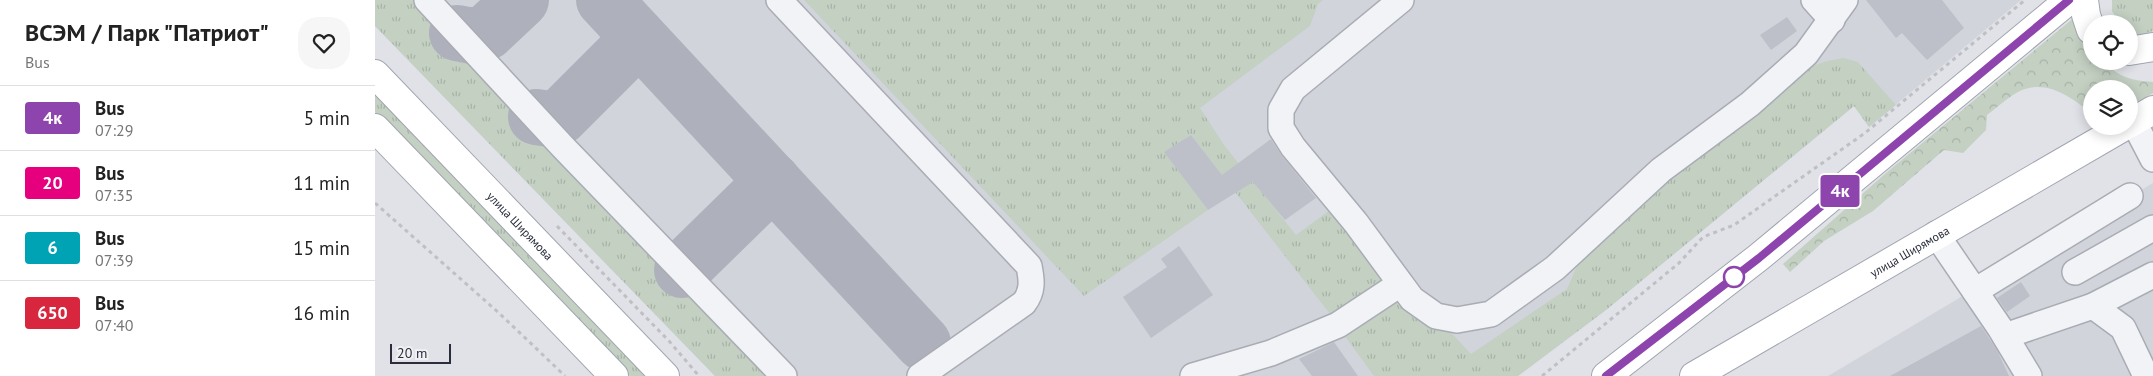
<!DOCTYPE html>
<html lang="en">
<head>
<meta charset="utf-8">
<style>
  :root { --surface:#fff; --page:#f6f6f6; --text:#222; --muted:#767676; --line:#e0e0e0 }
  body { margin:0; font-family:"PT Sans",sans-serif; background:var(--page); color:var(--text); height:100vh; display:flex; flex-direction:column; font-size:19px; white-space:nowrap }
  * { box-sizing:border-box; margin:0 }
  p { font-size:16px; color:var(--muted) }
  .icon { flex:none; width:28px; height:28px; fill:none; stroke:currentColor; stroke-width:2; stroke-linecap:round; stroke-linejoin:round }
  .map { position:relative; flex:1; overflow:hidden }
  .side { display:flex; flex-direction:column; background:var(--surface); width:375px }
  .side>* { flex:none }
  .badge { padding:0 10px; border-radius:4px; font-size:18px; line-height:32px }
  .fabs { position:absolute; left:1708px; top:15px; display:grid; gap:10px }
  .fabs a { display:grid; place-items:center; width:55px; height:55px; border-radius:50%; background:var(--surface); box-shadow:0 2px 12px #0003; font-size:25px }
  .scale { position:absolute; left:15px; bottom:12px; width:61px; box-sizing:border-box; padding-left:5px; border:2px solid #2a2e3c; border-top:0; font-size:14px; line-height:18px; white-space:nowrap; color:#2a2e3c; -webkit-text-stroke:4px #eff1f5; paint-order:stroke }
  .map>.badge { position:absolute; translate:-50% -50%; box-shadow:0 0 0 2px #fff }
  .round { display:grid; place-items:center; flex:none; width:52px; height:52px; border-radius:20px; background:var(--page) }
  .summary { display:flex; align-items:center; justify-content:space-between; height:85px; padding:0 25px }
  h1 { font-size:24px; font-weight:700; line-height:38px }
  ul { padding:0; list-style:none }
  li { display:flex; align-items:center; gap:15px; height:65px; padding:0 25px; border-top:1px solid var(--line) }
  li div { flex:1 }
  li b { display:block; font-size:19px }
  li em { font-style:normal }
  li .badge { min-width:55px; font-weight:700; text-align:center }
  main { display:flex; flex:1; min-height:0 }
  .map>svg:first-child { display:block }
  .built { fill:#d2d4dc }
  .grass { fill:url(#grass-tufts) }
  .forest { fill:url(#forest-crowns) }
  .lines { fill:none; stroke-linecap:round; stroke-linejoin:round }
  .taxiway { stroke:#aeb0bb; stroke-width:56 }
  .building { fill:#bec0c9 }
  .minor-casing { stroke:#a9acb4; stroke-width:28 }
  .major-casing { stroke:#a1a5b1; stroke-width:30 }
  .path { stroke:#bec0c6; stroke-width:3; stroke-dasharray:4 4; stroke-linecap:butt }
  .minor { stroke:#f2f3f6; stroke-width:25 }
  .major { stroke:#fff; stroke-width:28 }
  .line-casing { stroke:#fff; stroke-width:11 }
  .line { stroke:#8e44ad; stroke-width:8 }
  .stop-dot { fill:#fff; stroke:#8e44ad; stroke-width:2.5 }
  .labels { text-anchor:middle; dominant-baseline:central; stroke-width:4; stroke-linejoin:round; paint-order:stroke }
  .street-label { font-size:12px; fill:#2a2e3c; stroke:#eff1f5 }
</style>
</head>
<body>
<main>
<section class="side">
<div class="summary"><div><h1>ВСЭМ / Парк &quot;Патриот&quot;</h1><p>Bus</p></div><a class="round"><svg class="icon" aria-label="heart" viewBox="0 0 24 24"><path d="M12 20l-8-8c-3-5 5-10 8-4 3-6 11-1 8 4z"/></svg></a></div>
<ul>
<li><span class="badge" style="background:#8e44ad;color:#fff">4к</span><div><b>Bus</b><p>07:29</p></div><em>5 min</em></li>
<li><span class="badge" style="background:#e6007e;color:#fff">20</span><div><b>Bus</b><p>07:35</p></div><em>11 min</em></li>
<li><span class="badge" style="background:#00a3b4;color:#fff">6</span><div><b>Bus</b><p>07:39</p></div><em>15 min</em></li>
<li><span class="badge" style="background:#d7263d;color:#fff">650</span><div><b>Bus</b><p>07:40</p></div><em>16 min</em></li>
</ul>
</section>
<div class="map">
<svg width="1778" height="376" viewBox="0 0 1778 376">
  <defs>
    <pattern id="grass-tufts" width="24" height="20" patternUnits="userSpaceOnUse" patternTransform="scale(1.25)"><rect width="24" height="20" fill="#c3d0c2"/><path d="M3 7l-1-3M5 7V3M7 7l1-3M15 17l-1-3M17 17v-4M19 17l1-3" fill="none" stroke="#a8b3a8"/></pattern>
    <pattern id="forest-crowns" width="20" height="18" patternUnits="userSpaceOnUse" patternTransform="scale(1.25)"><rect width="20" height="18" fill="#c3d0c2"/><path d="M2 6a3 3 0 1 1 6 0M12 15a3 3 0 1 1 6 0" fill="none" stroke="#a8b3a8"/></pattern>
  </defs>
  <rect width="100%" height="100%" fill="#e0e2e7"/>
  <g class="built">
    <polygon points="0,0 1646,0 1494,127 1479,106 1231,310 1143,376 340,376 0,26"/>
    <polygon points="1778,183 1778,376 1453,376"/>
  </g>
  <g class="grass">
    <polygon points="0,0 54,0 409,376 340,376 0,26"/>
    <polygon points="429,0 948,0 943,4 935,26 825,108 849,145 921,235 955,210 961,211 1007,279 1002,285 958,318 816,135 790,152 833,210 709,296"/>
    <polygon points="1737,0 1778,0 1778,31 1760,37 1754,32 1754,24 1745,24 1737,11"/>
    <polygon points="1469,58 1483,62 1521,105 1494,127 1479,106 1231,310 1143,376 999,376 969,335 1016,301 1031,303 1070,326 1096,354 1192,289 1209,250 1245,213 1432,68 1452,61"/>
    <polygon points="0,89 273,376 255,376 0,112"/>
  </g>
  <path class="forest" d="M 1701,16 L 1705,36 L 1716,52 L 1716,61 C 1729,61 1735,69 1746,75 C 1756,80 1766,81 1778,82 L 1778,93 L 1754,106 L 1754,89 L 1716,89 L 1716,113 C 1696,97 1673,80 1647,90 C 1635,95 1622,108 1612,115 L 1611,130 L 1588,153 L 1569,150 L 1498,211 L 1449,241 L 1415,272 L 1408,264 L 1511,173 Z"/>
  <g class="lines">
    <g class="taxiway">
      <polyline points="229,0 548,343"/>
      <polyline points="82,33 97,36 112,32 146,0"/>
      <polyline points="161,117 175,119 185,117 263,39"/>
      <polyline points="307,270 398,181"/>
    </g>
  </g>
  <g class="building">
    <polygon points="1491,0 1567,0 1589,28 1552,60 1527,33 1521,38"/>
    <polygon points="1412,17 1422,31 1396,50 1385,35"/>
    <polygon points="816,135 847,175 896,139 907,156 941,198 910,220 878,182 833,210 789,152"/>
    <polygon points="804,246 838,295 776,338 748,297 792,267 786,259"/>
    <polygon points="1646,282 1655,296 1632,312 1622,298"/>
    <polygon points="1606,326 1622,350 1634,376 1515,376"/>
    <polygon points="959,342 983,376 937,376 924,359"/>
  </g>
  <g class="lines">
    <defs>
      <g id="minor">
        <polyline points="52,0 188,147 409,376"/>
        <path d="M 404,0 L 654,266 C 657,281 658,291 649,303 L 545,376"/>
        <polyline points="1026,0 918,89 906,110 906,128 918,147 981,223 1037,299 1061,316 1082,320 1116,314 1180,268 1286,170 1375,104 1431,54 1470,0"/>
        <polyline points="1439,0 1457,20"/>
        <polyline points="1754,113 1778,159"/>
        <polyline points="1561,234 1625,328 1654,376"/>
        <polyline points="1700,272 1778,228"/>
        <polyline points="1600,291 1755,196"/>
        <polyline points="1718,306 1778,275"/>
        <polyline points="1630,336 1718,306 1748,328 1771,376"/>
        <polyline points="818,376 896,353 963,325 1025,284"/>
      </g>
      <g id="major">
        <polyline points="1709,0 1711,15 1716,30"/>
        <polyline points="1754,51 1778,47"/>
        <path id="s1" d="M 0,74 L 290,376"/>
        <polyline points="1754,124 1778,110"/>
        <polyline points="0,128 239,376"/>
        <polyline points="1231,376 1384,257 1694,0"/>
        <path id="s2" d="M 1319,376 L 1750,126"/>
      </g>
    </defs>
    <use href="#minor" class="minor-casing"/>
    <use href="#major" class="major-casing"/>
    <g class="path">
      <polyline points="0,203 124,313 190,376"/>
      <polyline points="182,226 294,341 324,376"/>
      <polyline points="1167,376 1304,263 1328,237 1359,225 1490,133 1650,0"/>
    </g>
    <use href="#minor" class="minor"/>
    <use href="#major" class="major"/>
  </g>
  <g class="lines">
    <defs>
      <polyline id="line" points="1231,376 1384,258 1694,0"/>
    </defs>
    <use href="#line" class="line-casing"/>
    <use href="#line" class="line"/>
  </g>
  <circle class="stop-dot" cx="1359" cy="277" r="10"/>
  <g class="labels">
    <g class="street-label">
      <text stroke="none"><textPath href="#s1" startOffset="210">улица Ширямова</textPath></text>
      <text stroke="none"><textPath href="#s2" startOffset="249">улица Ширямова</textPath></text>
    </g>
  </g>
</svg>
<div class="fabs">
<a><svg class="icon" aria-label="locate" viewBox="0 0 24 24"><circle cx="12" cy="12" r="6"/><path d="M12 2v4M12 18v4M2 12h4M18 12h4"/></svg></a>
<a><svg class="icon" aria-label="layers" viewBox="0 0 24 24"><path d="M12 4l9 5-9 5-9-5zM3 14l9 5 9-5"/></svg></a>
</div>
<div class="scale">20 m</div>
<b class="badge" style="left:1465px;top:191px;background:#8e44ad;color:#fff">4к</b>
</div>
</main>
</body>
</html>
